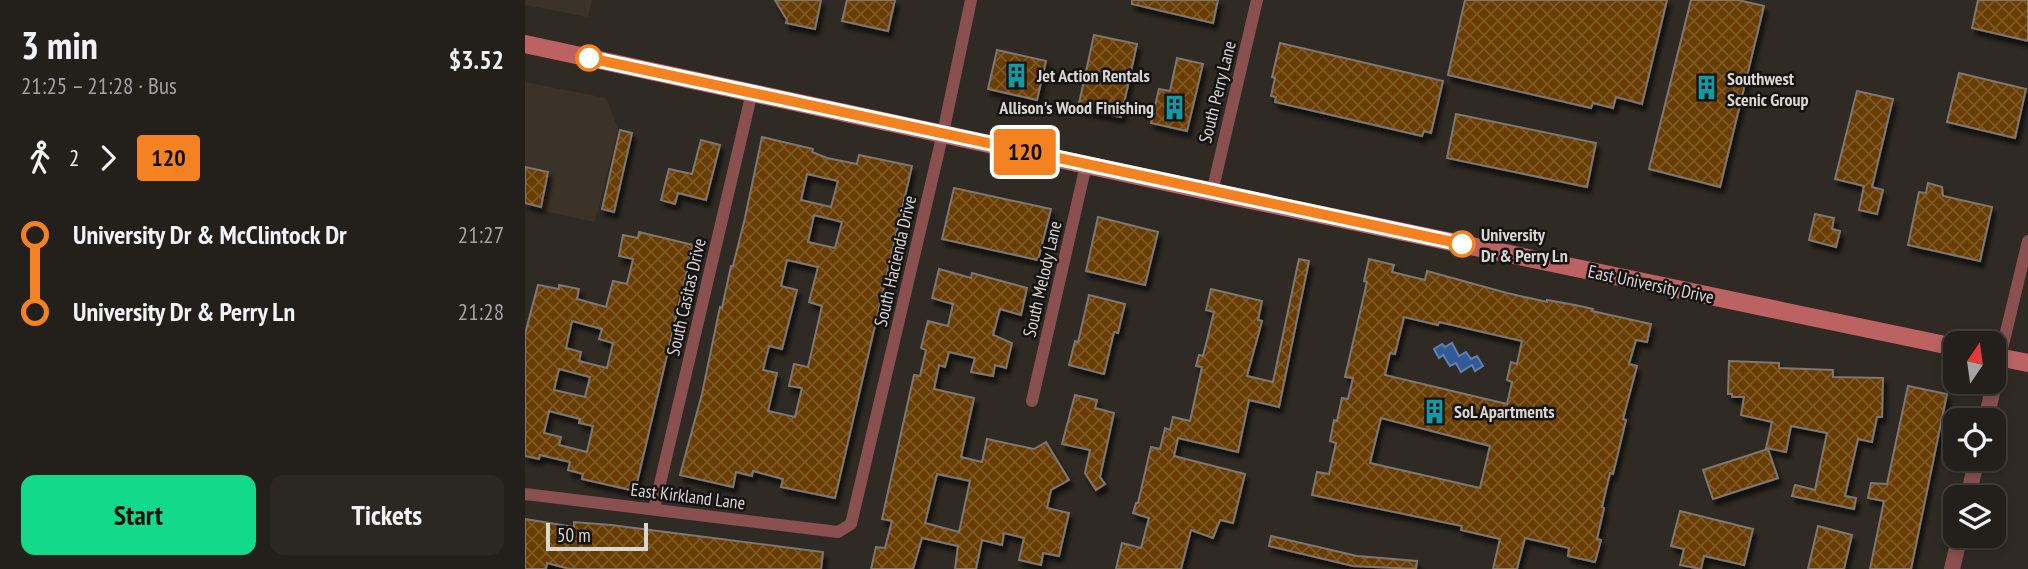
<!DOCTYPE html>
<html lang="en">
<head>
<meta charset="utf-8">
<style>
  :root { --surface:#23201b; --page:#2b2824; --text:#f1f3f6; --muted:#a3a3a3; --line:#403e3a; --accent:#13d98a }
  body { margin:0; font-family:"PT Sans Narrow",sans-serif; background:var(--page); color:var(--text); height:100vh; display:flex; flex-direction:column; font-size:26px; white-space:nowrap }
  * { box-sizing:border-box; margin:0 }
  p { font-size:23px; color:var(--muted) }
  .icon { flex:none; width:38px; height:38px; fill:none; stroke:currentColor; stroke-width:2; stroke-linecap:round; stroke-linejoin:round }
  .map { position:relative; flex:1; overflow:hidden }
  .drawer { display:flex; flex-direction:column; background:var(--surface); width:525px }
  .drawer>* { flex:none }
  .badge { padding:0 14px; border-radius:5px; font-size:24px; line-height:46px }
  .needle { width:46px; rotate:13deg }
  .fabs { position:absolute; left:1418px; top:331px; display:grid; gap:14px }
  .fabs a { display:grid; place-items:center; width:63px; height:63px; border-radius:14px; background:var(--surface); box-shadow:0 4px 10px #0003,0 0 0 2px var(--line); font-size:35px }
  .scale { position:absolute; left:21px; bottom:18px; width:102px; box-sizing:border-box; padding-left:7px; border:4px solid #dad7d3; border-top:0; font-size:19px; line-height:24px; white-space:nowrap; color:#dad7d3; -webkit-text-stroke:5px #151311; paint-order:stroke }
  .map>.badge { position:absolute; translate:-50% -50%; box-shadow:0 0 0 4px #fff }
  .legs { display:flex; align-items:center; gap:10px; height:77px; padding:0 21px; font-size:23px }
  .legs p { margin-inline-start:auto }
  .summary { display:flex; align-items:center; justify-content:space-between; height:119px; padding:0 21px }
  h1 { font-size:38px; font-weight:700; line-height:52px }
  .action { display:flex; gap:14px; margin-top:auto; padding:14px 21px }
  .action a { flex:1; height:80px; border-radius:14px; background:var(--accent); color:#111; font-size:28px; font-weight:700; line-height:80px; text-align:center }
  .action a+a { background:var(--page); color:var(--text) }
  ul { padding:0 21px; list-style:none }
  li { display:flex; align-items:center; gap:24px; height:77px; font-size:26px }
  li i { display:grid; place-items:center; width:10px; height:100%; margin:0 9px; background:currentColor }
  li i::after { content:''; width:18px; height:18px; margin:-9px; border:5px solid; border-radius:50%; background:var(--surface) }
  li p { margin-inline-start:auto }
  li:first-child i { background:linear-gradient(#0000 50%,currentColor 0) }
  li:last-child i { background:linear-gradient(currentColor 50%,#0000 0) }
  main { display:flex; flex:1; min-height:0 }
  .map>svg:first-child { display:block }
  .built { fill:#3b3228 }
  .water { fill:#305a98; stroke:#6380aa; stroke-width:2 }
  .building { fill:url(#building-cross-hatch); stroke:#7e7771; stroke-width:2; fill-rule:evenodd; filter:url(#shadow) }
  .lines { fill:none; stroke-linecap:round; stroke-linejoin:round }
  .minor { stroke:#89504f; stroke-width:12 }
  .tertiary { stroke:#89504f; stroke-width:16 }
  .secondary { stroke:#bc6262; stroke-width:18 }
  .line-1-casing { stroke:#fff; stroke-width:16 }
  .line-1 { stroke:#f58220; stroke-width:10 }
  .stop-1-dot { fill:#fff; stroke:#f58220; stroke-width:3.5 }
  .labels { text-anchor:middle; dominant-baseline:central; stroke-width:5; stroke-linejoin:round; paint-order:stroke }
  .poi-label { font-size:18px; font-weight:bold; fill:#dad7d3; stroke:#151311; text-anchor:start }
  .street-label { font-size:18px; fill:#dad7d3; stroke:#151311 }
  .stop-label { font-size:18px; font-weight:bold; fill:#dad7d3; stroke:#151311; text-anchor:start }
</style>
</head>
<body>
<main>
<section class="drawer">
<div class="summary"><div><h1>3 min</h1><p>21:25 – 21:28 · Bus</p></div><b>$3.52</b></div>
<div class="legs"><svg class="icon" aria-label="walk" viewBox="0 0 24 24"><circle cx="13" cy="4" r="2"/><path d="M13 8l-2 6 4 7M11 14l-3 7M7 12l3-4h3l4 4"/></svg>2<svg class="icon" aria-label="forward" viewBox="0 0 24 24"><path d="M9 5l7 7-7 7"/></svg><b class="badge" style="background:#f58220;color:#111">120</b></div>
<ul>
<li><i style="color:#f58220"></i><b>University Dr &amp; McClintock Dr</b><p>21:27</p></li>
<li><i style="color:#f58220"></i><b>University Dr &amp; Perry Ln</b><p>21:28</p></li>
</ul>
<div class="action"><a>Start</a><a>Tickets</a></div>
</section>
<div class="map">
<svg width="1503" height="569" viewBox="0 0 1503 569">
  <defs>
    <pattern id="building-cross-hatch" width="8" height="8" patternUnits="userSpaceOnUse" patternTransform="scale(1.75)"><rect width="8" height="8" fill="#693d04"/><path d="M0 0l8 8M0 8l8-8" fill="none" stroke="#7e5828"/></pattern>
    <filter id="shadow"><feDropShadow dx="3.5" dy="6" stdDeviation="2" flood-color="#0009"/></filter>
  </defs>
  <rect width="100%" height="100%" fill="#2f2a24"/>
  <g class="built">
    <polygon points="0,0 67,0 63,17 0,5"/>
    <polygon points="0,82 81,98 93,129 70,222 0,207"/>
  </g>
  <polygon class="water" points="927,343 934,356 941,352 946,359 952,356 958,366 950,371 947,365 936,372 931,363 925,366 918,355 914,358 909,349 917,344 920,347"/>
  <g class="building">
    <polygon points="250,0 296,0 290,29 261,23 262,20"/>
    <polygon points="322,0 370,0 363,31 317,21"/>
    <polygon points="607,0 693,0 688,23 607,4"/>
    <polygon points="940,0 1142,0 1117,104 1091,97 1088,108 1068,103 1066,108 923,75"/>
    <polygon points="1166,0 1213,0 1239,6 1195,187 1124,169"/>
    <polygon points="1453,0 1503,0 1503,41 1447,28"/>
    <polygon points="569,35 612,44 596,117 553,108"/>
    <polygon points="755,43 918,81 906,133 899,131 897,136 750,102 751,97 746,96 750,78 747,77"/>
    <polygon points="472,50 521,61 512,100 463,89"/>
    <polygon points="652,58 678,64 662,131 626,123 634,89 645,91"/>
    <polygon points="1434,73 1501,89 1490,138 1422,122"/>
    <polygon points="1332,91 1368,99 1347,187 1358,190 1352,214 1334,210 1339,186 1310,179"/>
    <polygon points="931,114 1071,143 1062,187 922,158"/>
    <polygon points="95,130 107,133 89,212 77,209"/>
    <path d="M 237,137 L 288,149 L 287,152 L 302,158 L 332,164 L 334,155 L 387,166 L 310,498 L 256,487 L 258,479 L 228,471 L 227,476 L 211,472 L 208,487 L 155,475 L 177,394 L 195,307 L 197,308 L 206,266 L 208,266 L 220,218 ZM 282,174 L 313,181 L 306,207 L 276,200 ZM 289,215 L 317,222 L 310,248 L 283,242 ZM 262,260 L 293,267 L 284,302 L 297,306 L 283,367 L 269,364 L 264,386 L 277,388 L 270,417 L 243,411 L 252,373 L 238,370 L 244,346 L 257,349 L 272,290 L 256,286 Z"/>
    <polygon points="176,140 195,145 181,200 153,193 150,204 136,200 144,169 167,174"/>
    <polygon points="0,167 23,172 16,207 0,203"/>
    <polygon points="1403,183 1417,187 1418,196 1467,207 1455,261 1383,245 1394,192 1401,193"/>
    <polygon points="429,188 526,209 513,260 417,239"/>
    <polygon points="1290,214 1309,218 1307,229 1315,231 1311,247 1284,240"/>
    <polygon points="573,217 633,232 620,285 561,271"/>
    <path d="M 114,232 L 168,245 L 110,491 L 57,479 L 58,474 L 43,470 L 45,462 L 15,455 L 14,459 L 0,456 L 0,334 L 13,285 L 34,289 L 34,285 L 54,289 L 52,299 L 81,307 L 88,281 L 102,284 L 108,259 L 94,256 L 98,235 L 113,238 ZM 47,321 L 77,329 L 74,339 L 88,343 L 82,368 L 54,361 L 56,352 L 41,348 ZM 34,369 L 65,377 L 60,397 L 29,390 ZM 24,411 L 55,419 L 54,423 L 68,426 L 62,452 L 34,445 L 36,437 L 19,433 Z"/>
    <polygon points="774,259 784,261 754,407 724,400 713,452 653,438 649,456 720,474 708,523 695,520 688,538 666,530 656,569 591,569 597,543 616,548 624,518 608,513 611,503 613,503 626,447 635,449 640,428 645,430 648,417 665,421 677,367 671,366 674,355 678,356 689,312 681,310 686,289 737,301 733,320 737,321 722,376 748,382"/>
    <path d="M 844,259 L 869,265 L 867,272 L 900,280 L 902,271 L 982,293 L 1022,302 L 1022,300 L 1050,305 L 1068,309 L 1067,311 L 1126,324 L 1122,342 L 1111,340 L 1104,364 L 1112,366 L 1098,419 L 1101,420 L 1088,474 L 1085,473 L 1077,507 L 1079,508 L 1072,539 L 1076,540 L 1070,562 L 1043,556 L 1044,548 L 1000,538 L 992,569 L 968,569 L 975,539 L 936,530 L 937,526 L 787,495 L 792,472 L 804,474 L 811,443 L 805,441 L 809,420 L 812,421 L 817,398 L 823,399 L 828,378 L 820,377 L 842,282 L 839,281 ZM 879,317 L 913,325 L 914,322 L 997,341 L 992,364 L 986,362 L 982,380 L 987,382 L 982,404 L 860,375 L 865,353 L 870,354 ZM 856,418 L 965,446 L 955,488 L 845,463 Z"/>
    <path d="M 414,269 L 446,278 L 447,273 L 502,288 L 496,315 L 475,309 L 468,335 L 487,343 L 481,368 L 470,365 L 468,376 L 446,372 L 450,358 L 424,352 L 420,367 L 414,365 L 409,389 L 449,398 L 436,457 L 457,462 L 462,439 L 509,449 L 521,442 L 544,480 L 526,490 L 522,508 L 544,513 L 534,556 L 518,553 L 516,565 L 494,560 L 499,538 L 479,533 L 477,545 L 457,540 L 451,569 L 430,569 L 433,546 L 397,538 L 388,569 L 346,569 L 351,547 L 360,548 L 367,521 L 357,519 L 389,375 L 395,376 L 401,350 L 396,348 L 403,321 L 423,326 L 428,304 L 407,298 ZM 412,474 L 445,481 L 434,532 L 400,523 Z"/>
    <polygon points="564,295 600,304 593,333 589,332 579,374 544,365 550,341 553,342"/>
    <polygon points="1204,361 1254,363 1254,368 1308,370 1308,377 1358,378 1357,417 1352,417 1347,442 1333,439 1320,496 1331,498 1329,509 1267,496 1270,485 1290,490 1302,433 1266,426 1261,452 1241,448 1247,422 1216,415 1219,397 1207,397 1207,394 1203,394"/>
    <polygon points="1383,386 1422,394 1386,569 1345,569 1359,501 1343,498 1346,483 1362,484"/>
    <polygon points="550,395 572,400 570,408 589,413 575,477 580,484 571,490 560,473 565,450 537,444"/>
    <polygon points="1243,449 1253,478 1188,499 1178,470"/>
    <polygon points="1155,511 1228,529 1219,565 1179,556 1176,569 1155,565 1159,549 1146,546"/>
    <polygon points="0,519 49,527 49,522 86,525 298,552 296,569 45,569 22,563 21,569 0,569"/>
    <polygon points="1293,526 1327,535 1319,569 1283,569"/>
    <polygon points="746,536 832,556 892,561 891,569 828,566 744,546"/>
  </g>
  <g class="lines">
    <g class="minor">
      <polyline points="687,192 732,0"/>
      <polyline points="1475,357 1503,241"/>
      <polyline points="507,401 561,165"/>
      <polyline points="0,494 313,532 326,524 418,133 446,0"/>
      <polyline points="129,509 227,92"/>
    </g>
    <g class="tertiary">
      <polyline points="1461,420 1475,357"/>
      <polyline points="1443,497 1452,458"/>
      <polyline points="1427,569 1435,536"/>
    </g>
    <g class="secondary">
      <polyline points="0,44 687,192 1430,347"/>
      <polyline points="1468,356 1503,363"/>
    </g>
  </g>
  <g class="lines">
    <defs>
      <polyline id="line-1" points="64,58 937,244"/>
    </defs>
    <use href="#line-1" class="line-1-casing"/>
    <use href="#line-1" class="line-1"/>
  </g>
  <defs>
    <symbol id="building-bare" viewBox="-9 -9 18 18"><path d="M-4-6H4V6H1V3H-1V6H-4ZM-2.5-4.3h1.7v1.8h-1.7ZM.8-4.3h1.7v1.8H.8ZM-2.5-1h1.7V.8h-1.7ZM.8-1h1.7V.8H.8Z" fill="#0f9aa8" stroke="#151311" stroke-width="2.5" paint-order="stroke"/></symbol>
  </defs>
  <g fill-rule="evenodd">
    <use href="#building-bare" x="474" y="58" width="35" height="35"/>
    <use href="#building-bare" x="1164" y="70" width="35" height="35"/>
    <use href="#building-bare" x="632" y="90" width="35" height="35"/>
    <use href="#building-bare" x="892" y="394" width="35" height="35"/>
  </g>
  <g class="stop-1-dot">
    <circle cx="64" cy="58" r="12"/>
    <circle cx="937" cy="244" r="12"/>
  </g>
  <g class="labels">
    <g class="poi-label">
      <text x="512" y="75">Jet Action Rentals</text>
      <text x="1202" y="78">Southwest<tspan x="1202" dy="21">Scenic Group</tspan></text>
      <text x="629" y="107" text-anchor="end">Allison's Wood Finishing</text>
      <text x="929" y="411">SoL Apartments</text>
    </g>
    <g class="street-label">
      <text transform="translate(692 92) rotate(-76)">South Perry Lane</text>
      <text transform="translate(370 261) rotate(-77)">South Hacienda Drive</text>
      <text transform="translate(517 279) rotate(-77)">South Melody Lane</text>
      <text transform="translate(1126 284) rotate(12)">East University Drive</text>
      <text transform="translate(161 297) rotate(-77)">South Casitas Drive</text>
      <text transform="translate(163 496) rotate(7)">East Kirkland Lane</text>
    </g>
    <g class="stop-label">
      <text x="956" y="234">University<tspan x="956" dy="21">Dr &amp; Perry Ln</tspan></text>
    </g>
  </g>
</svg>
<div class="fabs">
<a><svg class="needle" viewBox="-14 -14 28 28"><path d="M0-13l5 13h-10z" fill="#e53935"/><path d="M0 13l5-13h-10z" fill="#a3a3a3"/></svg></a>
<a><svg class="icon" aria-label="locate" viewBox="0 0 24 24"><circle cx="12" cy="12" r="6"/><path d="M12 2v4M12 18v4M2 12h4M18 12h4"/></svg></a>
<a><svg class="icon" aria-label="layers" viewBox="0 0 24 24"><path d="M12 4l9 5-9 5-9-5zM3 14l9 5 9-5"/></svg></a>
</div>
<div class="scale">50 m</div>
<b class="badge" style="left:500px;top:152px;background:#f58220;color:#111">120</b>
</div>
</main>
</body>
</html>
